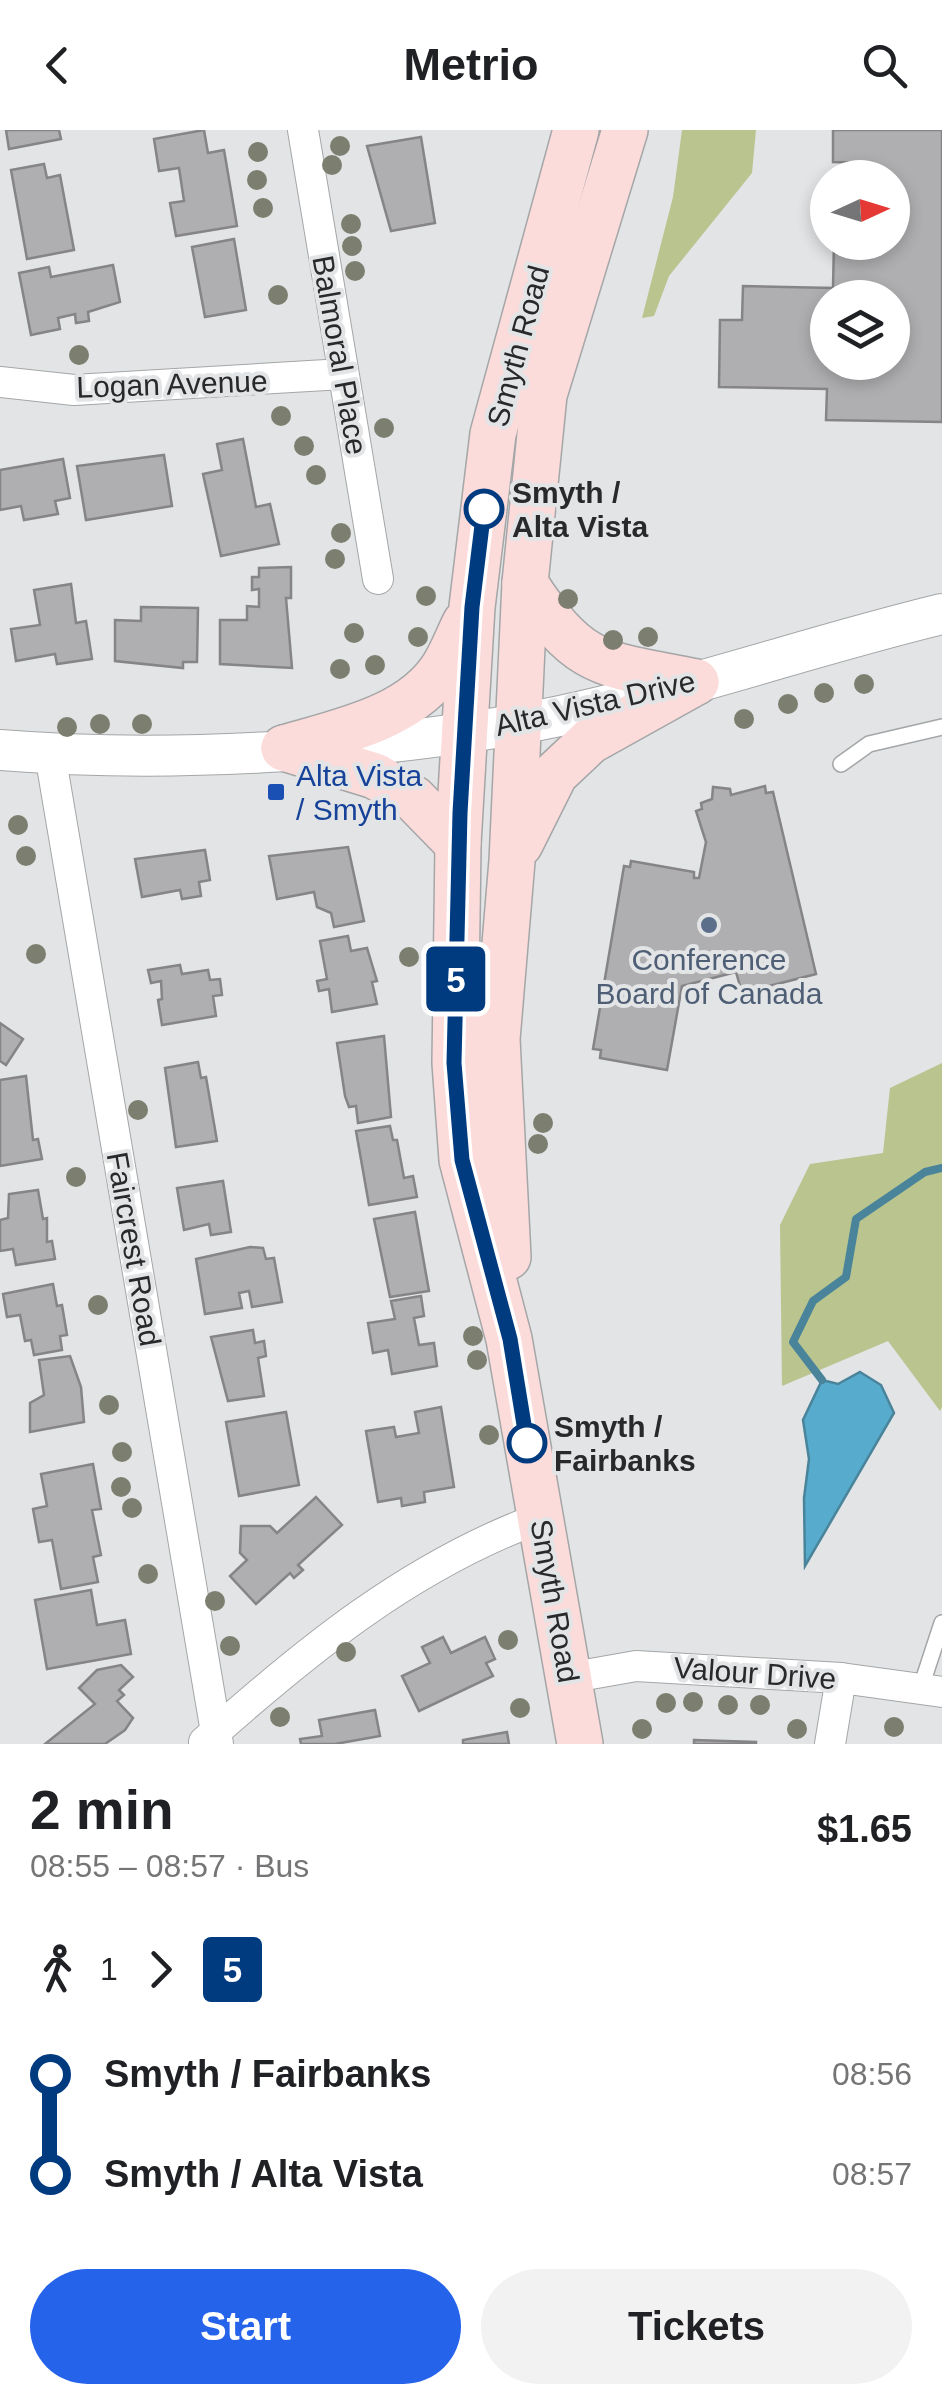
<!DOCTYPE html>
<html lang="en">
<head>
<meta charset="utf-8">
<style>
  :root { --surface:#fff; --page:#f2f2f2; --text:#202124; --muted:#757577; --accent:#2563eb }
  body { margin:0; font-family:Helvetica,sans-serif; background:var(--page); color:var(--text); height:100vh; display:flex; flex-direction:column; font-size:38px; white-space:nowrap }
  * { box-sizing:border-box; margin:0 }
  p { font-size:32px; color:var(--muted) }
  .icon { flex:none; width:55px; height:55px; fill:none; stroke:currentColor; stroke-width:2; stroke-linecap:round; stroke-linejoin:round }
  .map { position:relative; height:1614px; overflow:hidden }
  .sheet { display:flex; flex-direction:column; background:var(--surface); flex:1 }
  .sheet>* { flex:none }
  .badge { padding:0 20px; border-radius:8px; font-size:35px; line-height:65px }
  .needle { width:65px; rotate:86deg }
  .tools { position:absolute; left:810px; top:30px; display:grid; gap:20px }
  .tools a { display:grid; place-items:center; width:100px; height:100px; border-radius:50%; background:var(--surface); box-shadow:0 5px 15px #0003; font-size:50px }
  .map>.badge { position:absolute; translate:-50% -50%; box-shadow:0 0 0 5px #fff }
  .legs { display:flex; align-items:center; gap:15px; height:110px; padding:0 30px; font-size:32px }
  .legs p { margin-inline-start:auto }
  .head { display:flex; align-items:center; justify-content:space-between; height:170px; padding:0 30px }
  h1 { font-size:55px; font-weight:700; line-height:75px }
  .primary-button { display:flex; gap:20px; margin-top:auto; padding:20px 30px }
  .primary-button a { flex:1; height:115px; border-radius:60px; background:var(--accent); color:#fff; font-size:40px; font-weight:700; line-height:115px; text-align:center }
  .primary-button a+a { background:var(--page); color:var(--text) }
  ul { padding:0 30px; list-style:none }
  li { display:flex; align-items:center; gap:35px; height:100px; font-size:38px }
  li i { display:grid; place-items:center; width:15px; height:100%; margin:0 12px; background:currentColor }
  li i::after { content:''; width:25px; height:25px; margin:-12px; border:8px solid; border-radius:50%; background:var(--surface) }
  li p { margin-inline-start:auto }
  li:first-child i { background:linear-gradient(#0000 50%,currentColor 0) }
  li:last-child i { background:linear-gradient(currentColor 50%,#0000 0) }
  header { display:flex; justify-content:space-between; align-items:center; height:130px; padding:0 30px; background:var(--surface); font-size:45px; font-weight:700 }
  .map>svg:first-child { display:block }
  .green { fill:#b9c48e }
  .water { fill:#57abcc; stroke:#49849b; stroke-width:2.5 }
  .lines { fill:none; stroke-linecap:round; stroke-linejoin:round }
  .stream { stroke:#49849b; stroke-width:8 }
  .building { fill:#afaeb0; stroke:#858486; stroke-width:2.5; fill-rule:evenodd }
  .service-casing { stroke:#a4a6a7; stroke-width:18 }
  .minor-casing { stroke:#a4a6a7; stroke-width:32 }
  .tertiary-casing { stroke:#a4a6a7; stroke-width:42 }
  .secondary-casing { stroke:#a4a6a7; stroke-width:48 }
  .service { stroke:#fff; stroke-width:15 }
  .minor { stroke:#fff; stroke-width:30 }
  .tertiary { stroke:#fff; stroke-width:40 }
  .secondary { stroke:#fcdbdb; stroke-width:45 }
  .tree { fill:#7c7f6f }
  .line-1-casing { stroke:#fff; stroke-width:22 }
  .line-1 { stroke:#003b80; stroke-width:15 }
  .stop-1-dot { fill:#fff; stroke:#003b80; stroke-width:5 }
  .transit-dot { fill:#1a4fb4; stroke:#e2e4e6; stroke-width:4 }
  .service-dot { fill:#5c6f8a; stroke:#e2e4e6; stroke-width:4 }
  .labels { text-anchor:middle; dominant-baseline:central; stroke-width:8; stroke-linejoin:round; paint-order:stroke }
  .street-label { font-size:30px; fill:#28292a; stroke:#e2e4e6 }
  .stop-label { font-size:30px; font-weight:bold; fill:#28292a; stroke:#e2e4e6; text-anchor:start }
  .transit-label { font-size:30px; fill:#164399; stroke:#e2e4e6; text-anchor:start }
  .service-label { font-size:30px; fill:#4e5e75; stroke:#e2e4e6 }
</style>
</head>
<body>
<header><svg class="icon" aria-label="back" viewBox="0 0 24 24"><path d="M15 5l-7 7 7 7"/></svg>Metrio<svg class="icon" aria-label="search" viewBox="0 0 24 24"><circle cx="10" cy="10" r="6"/><path d="M15 15l6 6"/></svg></header>
<div class="map">
<svg width="942" height="1614" viewBox="0 0 942 1614">
  <rect width="100%" height="100%" fill="#e2e4e6"/>
  <g class="green">
    <polygon points="682,0 756,0 752,43 669,146 654,186 642,188 673,67"/>
    <polygon points="942,933 942,1277 940,1281 888,1211 782,1256 780,1095 810,1034 883,1023 890,958"/>
  </g>
  <polygon class="water" points="860,1242 881,1255 894,1283 805,1436 804,1368 809,1329 803,1290 822,1250 838,1254"/>
  <g class="lines">
    <polyline class="stream" points="822,1250 793,1212 813,1171 846,1147 856,1089 925,1042 942,1038"/>
  </g>
  <g class="building">
    <polygon points="6,0 59,0 61,9 9,19"/>
    <polygon points="204,0 208,23 224,20 237,96 176,106 170,73 184,71 179,38 159,41 154,9"/>
    <path d="M 833,0 L 942,0 L 942,292 L 826,290 L 827,259 L 719,257 L 720,190 L 742,190 L 743,156 L 833,158 L 834,112 L 892,112 L 892,48 L 866,48 L 867,33 L 833,32 ZM 828,168 L 892,168 L 892,232 L 828,232 Z"/>
    <polygon points="421,7 435,93 391,101 367,16"/>
    <polygon points="44,34 47,48 60,45 74,120 27,129 11,40"/>
    <polygon points="234,109 246,180 205,187 192,117"/>
    <polygon points="113,135 120,172 88,182 89,191 76,193 75,184 58,188 60,199 31,205 19,143 49,137 51,147"/>
    <polygon points="243,309 256,377 270,374 279,414 221,426 203,344 222,340 217,314"/>
    <polygon points="164,325 172,376 86,390 77,336"/>
    <polygon points="63,329 70,368 55,371 58,384 24,390 21,376 0,380 0,340"/>
    <polygon points="291,437 291,468 286,468 292,538 220,534 220,490 247,490 247,476 259,477 259,459 252,460 252,447 259,447 259,438"/>
    <polygon points="71,454 76,493 86,491 92,529 57,534 55,524 16,531 11,499 40,495 34,460"/>
    <polygon points="141,477 198,478 197,532 183,532 183,538 115,531 115,490 141,491"/>
    <polygon points="765,656 766,663 773,662 816,844 742,863 736,842 682,856 667,940 600,928 601,920 593,919 624,736 630,737 631,731 694,742 694,748 699,748 706,712 696,681 702,679 701,673 712,669 713,657 730,659 731,665"/>
    <polygon points="348,717 364,791 334,797 331,783 317,777 314,762 277,769 269,726"/>
    <polygon points="205,720 210,750 199,752 201,766 182,769 180,760 142,767 135,729"/>
    <polygon points="348,806 351,821 367,818 377,851 372,852 377,874 332,882 329,859 319,861 317,851 327,849 320,811"/>
    <polygon points="180,835 182,844 208,840 210,850 220,849 222,865 213,866 216,886 162,895 158,870 162,869 161,851 151,853 148,840"/>
    <polygon points="0,893 23,909 6,935 0,931"/>
    <polygon points="384,906 391,987 358,993 356,976 349,977 345,966 337,913"/>
    <polygon points="198,932 201,948 206,947 217,1011 176,1017 165,938"/>
    <polygon points="26,946 33,1010 38,1009 42,1029 0,1036 0,950"/>
    <polygon points="390,996 393,1010 397,1010 404,1048 413,1046 417,1067 369,1075 356,1001"/>
    <polygon points="223,1051 231,1102 211,1105 209,1094 184,1100 177,1058"/>
    <polygon points="38,1060 43,1089 47,1088 47,1112 52,1111 55,1129 16,1135 13,1119 0,1121 0,1090 8,1088 9,1064"/>
    <polygon points="415,1082 429,1161 390,1167 374,1089"/>
    <polygon points="250,1117 263,1118 266,1129 274,1128 282,1172 252,1177 249,1161 239,1163 242,1178 205,1184 196,1129"/>
    <polygon points="53,1154 57,1176 62,1175 67,1205 60,1206 62,1220 34,1225 31,1210 25,1211 20,1185 7,1187 3,1164"/>
    <polygon points="421,1166 424,1186 414,1188 419,1215 434,1213 437,1236 392,1244 388,1220 373,1223 368,1193 395,1189 391,1171"/>
    <polygon points="253,1200 255,1213 264,1211 266,1226 258,1228 264,1266 228,1271 211,1207"/>
    <polygon points="70,1226 81,1257 84,1292 30,1302 30,1273 44,1265 39,1230"/>
    <polygon points="441,1277 454,1357 424,1362 425,1372 402,1376 401,1368 378,1372 366,1301 394,1297 396,1307 419,1303 415,1282"/>
    <polygon points="286,1282 299,1355 239,1366 226,1292"/>
    <polygon points="93,1334 101,1379 92,1380 101,1425 93,1427 98,1452 61,1459 52,1410 39,1412 33,1379 47,1376 41,1344"/>
    <polygon points="316,1367 342,1395 298,1435 303,1440 294,1448 290,1443 256,1474 230,1446 247,1430 240,1423 241,1396 270,1396 277,1403"/>
    <polygon points="91,1460 97,1495 125,1490 131,1524 47,1539 35,1470"/>
    <polygon points="443,1507 451,1523 485,1507 495,1529 486,1533 493,1546 419,1581 402,1546 430,1533 422,1517"/>
    <polygon points="121,1535 133,1547 119,1560 124,1565 117,1571 133,1588 125,1600 105,1614 45,1614 95,1574 79,1558 97,1540"/>
    <polygon points="375,1580 380,1606 335,1614 301,1614 300,1609 322,1606 319,1590"/>
    <polygon points="507,1602 509,1614 463,1614 463,1610"/>
    <polygon points="694,1610 756,1612 756,1614 694,1614"/>
  </g>
  <g class="lines">
    <defs>
      <g id="service">
        <polyline points="841,634 869,614 942,597"/>
        <polyline points="921,1557 942,1493"/>
      </g>
      <g id="minor">
        <polyline points="303,0 378,449"/>
        <polyline points="0,252 74,260 343,244"/>
        <polyline points="50,624 218,1614"/>
        <polyline points="568,1548 636,1536 841,1548 942,1562"/>
        <path d="M 204,1612 C 306,1521 410,1436 540,1388"/>
        <polyline points="830,1614 841,1548"/>
      </g>
      <path id="tertiary" d="M 0,620 C 173,634 391,621 560,586 C 689,559 814,515 942,484"/>
      <g id="secondary">
        <polyline points="576,0 493,304 472,477 458,714 455,933 462,1030 509,1209 580,1614"/>
        <path d="M 525,453 C 580,539 602,533 696,552"/>
        <path d="M 284,618 C 338,602 412,588 444,536 C 452,523 458,507 465,493"/>
        <polyline points="284,618 375,646 414,669 458,714"/>
        <polyline points="520,714 555,644 590,611 696,552"/>
        <polyline points="508,1127 497,909 512,731 525,453 544,265 625,0"/>
      </g>
    </defs>
    <use href="#service" class="service-casing"/>
    <use href="#minor" class="minor-casing"/>
    <use href="#tertiary" class="tertiary-casing"/>
    <use href="#secondary" class="secondary-casing"/>
    <use href="#service" class="service"/>
    <use href="#minor" class="minor"/>
    <use href="#tertiary" class="tertiary"/>
    <use href="#secondary" class="secondary"/>
  </g>
  <g class="tree">
    <circle cx="340" cy="16" r="10"/>
    <circle cx="258" cy="22" r="10"/>
    <circle cx="332" cy="35" r="10"/>
    <circle cx="257" cy="50" r="10"/>
    <circle cx="263" cy="78" r="10"/>
    <circle cx="351" cy="94" r="10"/>
    <circle cx="352" cy="116" r="10"/>
    <circle cx="355" cy="141" r="10"/>
    <circle cx="278" cy="165" r="10"/>
    <circle cx="79" cy="225" r="10"/>
    <circle cx="281" cy="286" r="10"/>
    <circle cx="384" cy="298" r="10"/>
    <circle cx="304" cy="316" r="10"/>
    <circle cx="316" cy="345" r="10"/>
    <circle cx="341" cy="403" r="10"/>
    <circle cx="335" cy="429" r="10"/>
    <circle cx="426" cy="466" r="10"/>
    <circle cx="568" cy="469" r="10"/>
    <circle cx="354" cy="503" r="10"/>
    <circle cx="418" cy="507" r="10"/>
    <circle cx="648" cy="507" r="10"/>
    <circle cx="613" cy="510" r="10"/>
    <circle cx="375" cy="535" r="10"/>
    <circle cx="340" cy="539" r="10"/>
    <circle cx="864" cy="554" r="10"/>
    <circle cx="824" cy="563" r="10"/>
    <circle cx="788" cy="574" r="10"/>
    <circle cx="744" cy="589" r="10"/>
    <circle cx="100" cy="594" r="10"/>
    <circle cx="142" cy="594" r="10"/>
    <circle cx="67" cy="597" r="10"/>
    <circle cx="18" cy="695" r="10"/>
    <circle cx="26" cy="726" r="10"/>
    <circle cx="36" cy="824" r="10"/>
    <circle cx="409" cy="827" r="10"/>
    <circle cx="138" cy="980" r="10"/>
    <circle cx="543" cy="993" r="10"/>
    <circle cx="538" cy="1014" r="10"/>
    <circle cx="76" cy="1047" r="10"/>
    <circle cx="98" cy="1175" r="10"/>
    <circle cx="473" cy="1206" r="10"/>
    <circle cx="477" cy="1230" r="10"/>
    <circle cx="109" cy="1275" r="10"/>
    <circle cx="489" cy="1305" r="10"/>
    <circle cx="122" cy="1322" r="10"/>
    <circle cx="121" cy="1357" r="10"/>
    <circle cx="132" cy="1378" r="10"/>
    <circle cx="148" cy="1444" r="10"/>
    <circle cx="215" cy="1471" r="10"/>
    <circle cx="508" cy="1510" r="10"/>
    <circle cx="230" cy="1516" r="10"/>
    <circle cx="346" cy="1522" r="10"/>
    <circle cx="693" cy="1572" r="10"/>
    <circle cx="666" cy="1573" r="10"/>
    <circle cx="728" cy="1575" r="10"/>
    <circle cx="760" cy="1575" r="10"/>
    <circle cx="520" cy="1578" r="10"/>
    <circle cx="280" cy="1587" r="10"/>
    <circle cx="894" cy="1597" r="10"/>
    <circle cx="642" cy="1599" r="10"/>
    <circle cx="797" cy="1599" r="10"/>
  </g>
  <g class="lines">
    <defs>
      <polyline id="line-1" points="484,379 472,477 460,683 454,933 462,1030 510,1209 527,1313"/>
    </defs>
    <use href="#line-1" class="line-1-casing"/>
    <use href="#line-1" class="line-1"/>
  </g>
  <g class="stop-1-dot">
    <circle cx="484" cy="379" r="18"/>
    <circle cx="527" cy="1313" r="18"/>
  </g>
  <rect class="transit-dot" x="266" y="652" width="20" height="20" rx="5"/>
  <circle class="service-dot" cx="709" cy="795" r="10"/>
  <g class="labels">
    <g class="street-label">
      <text transform="translate(518 216) rotate(-75)">Smyth Road</text>
      <text transform="translate(340 225) rotate(80)">Balmoral Place</text>
      <text transform="translate(172 254) rotate(-2)">Logan Avenue</text>
      <text transform="translate(595 573) rotate(-13)">Alta Vista Drive</text>
      <text transform="translate(134 1119) rotate(80)">Faircrest Road</text>
      <text transform="translate(555 1471) rotate(80)">Smyth Road</text>
      <text transform="translate(755 1543) rotate(4)">Valour Drive</text>
    </g>
    <g class="stop-label">
      <text x="512" y="362">Smyth /<tspan x="512" dy="34">Alta Vista</tspan></text>
      <text x="554" y="1296">Smyth /<tspan x="554" dy="34">Fairbanks</tspan></text>
    </g>
    <g class="transit-label">
      <text x="296" y="645">Alta Vista<tspan x="296" dy="34">/ Smyth</tspan></text>
    </g>
    <g class="service-label">
      <text x="709" y="829">Conference<tspan x="709" dy="34">Board of Canada</tspan></text>
    </g>
  </g>
</svg>
<div class="tools">
<a><svg class="needle" viewBox="-14 -14 28 28"><path d="M0-13l5 13h-10z" fill="#e53935"/><path d="M0 13l5-13h-10z" fill="#757577"/></svg></a>
<a><svg class="icon" aria-label="layers" viewBox="0 0 24 24"><path d="M12 4l9 5-9 5-9-5zM3 14l9 5 9-5"/></svg></a>
</div>
<b class="badge" style="left:456px;top:849px;background:#003b80;color:#fff">5</b>
</div>
<section class="sheet">
<div class="head"><div><h1>2 min</h1><p>08:55 – 08:57 · Bus</p></div><b>$1.65</b></div>
<div class="legs"><svg class="icon" aria-label="walk" viewBox="0 0 24 24"><circle cx="13" cy="4" r="2"/><path d="M13 8l-2 6 4 7M11 14l-3 7M7 12l3-4h3l4 4"/></svg>1<svg class="icon" aria-label="forward" viewBox="0 0 24 24"><path d="M9 5l7 7-7 7"/></svg><b class="badge" style="background:#003b80;color:#fff">5</b></div>
<ul>
<li><i style="color:#003b80"></i><b>Smyth / Fairbanks</b><p>08:56</p></li>
<li><i style="color:#003b80"></i><b>Smyth / Alta Vista</b><p>08:57</p></li>
</ul>
<div class="primary-button"><a>Start</a><a>Tickets</a></div>
</section>
</body>
</html>
